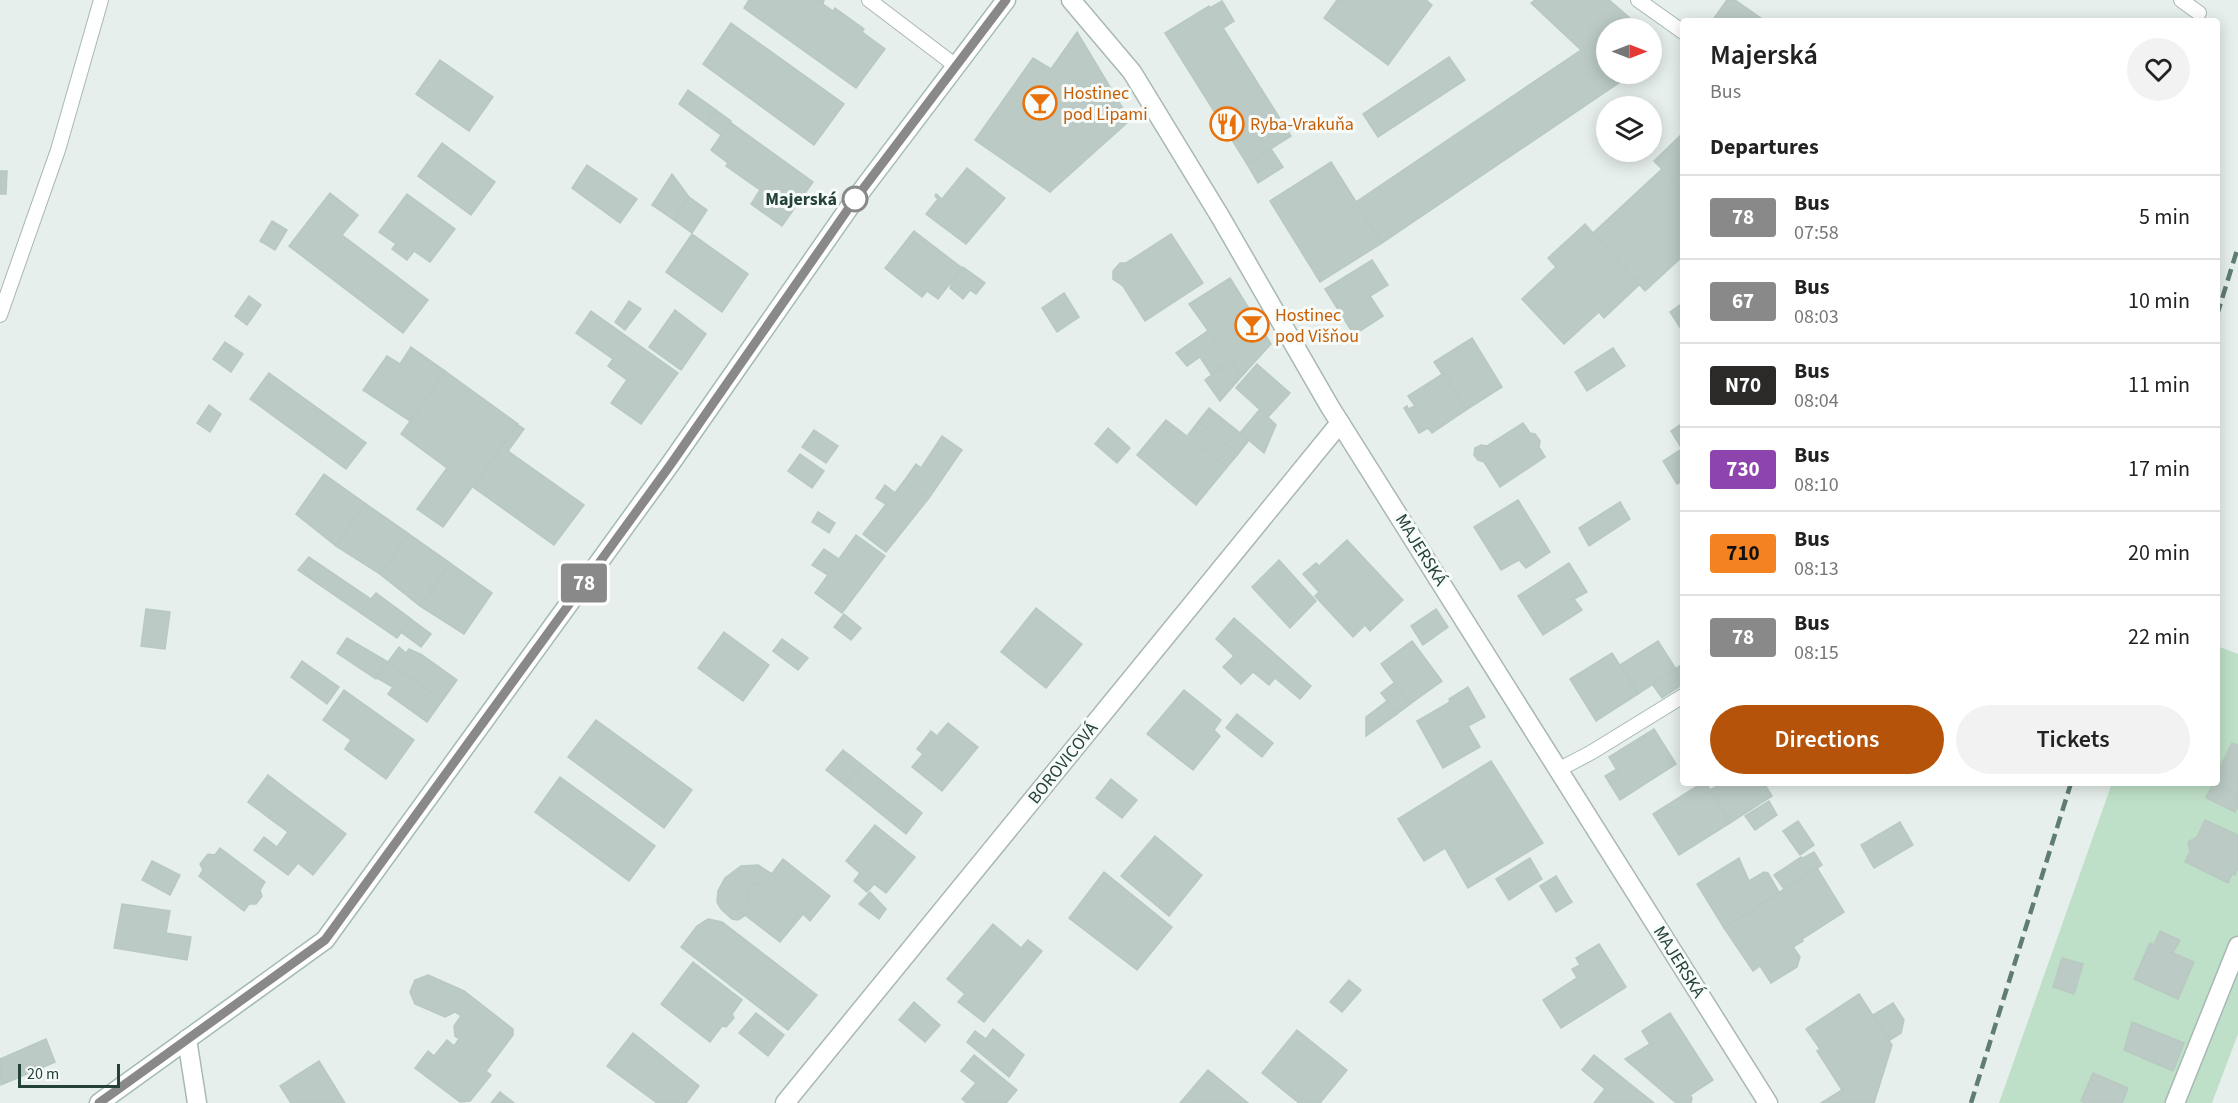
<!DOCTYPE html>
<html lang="en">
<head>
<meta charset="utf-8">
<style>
  :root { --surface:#fff; --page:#f2f2f2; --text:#222; --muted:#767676; --line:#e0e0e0; --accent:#b45309 }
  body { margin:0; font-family:"Source Sans 3",sans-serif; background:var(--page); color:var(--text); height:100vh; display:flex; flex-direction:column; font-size:22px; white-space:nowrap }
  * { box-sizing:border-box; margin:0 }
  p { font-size:20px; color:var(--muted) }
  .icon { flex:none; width:33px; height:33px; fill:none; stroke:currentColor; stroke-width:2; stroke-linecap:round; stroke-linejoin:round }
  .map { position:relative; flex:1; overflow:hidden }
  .details { position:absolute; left:1680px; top:18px; width:540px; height:768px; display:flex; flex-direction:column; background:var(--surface); border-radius:6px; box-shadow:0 3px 15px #0003 }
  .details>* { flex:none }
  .badge { padding:0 12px; border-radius:4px; font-size:21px; line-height:39px }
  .needle { width:39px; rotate:90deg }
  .fabs { position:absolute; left:1596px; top:18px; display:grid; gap:12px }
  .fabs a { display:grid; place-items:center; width:66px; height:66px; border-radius:50%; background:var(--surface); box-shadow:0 3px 15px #0003; font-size:30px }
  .scale { position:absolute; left:18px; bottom:15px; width:102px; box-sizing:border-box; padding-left:6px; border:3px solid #24423a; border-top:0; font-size:16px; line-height:21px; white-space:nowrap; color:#24423a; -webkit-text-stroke:4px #f7fbf9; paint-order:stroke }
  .map>.badge { position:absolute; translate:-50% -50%; box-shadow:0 0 0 3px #fff }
  h2 { padding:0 30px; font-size:22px; line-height:54px }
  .round { display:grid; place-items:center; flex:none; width:63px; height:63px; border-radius:32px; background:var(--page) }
  .head { display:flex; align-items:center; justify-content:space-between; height:102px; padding:0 30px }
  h1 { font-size:28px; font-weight:600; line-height:45px }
  .primary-button { display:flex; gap:12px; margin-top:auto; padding:12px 30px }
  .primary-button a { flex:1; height:69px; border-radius:36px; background:var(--accent); color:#fff; font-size:24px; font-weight:600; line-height:69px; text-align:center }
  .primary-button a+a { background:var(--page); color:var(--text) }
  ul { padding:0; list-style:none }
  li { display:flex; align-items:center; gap:18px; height:84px; padding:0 30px; border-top:2px solid var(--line) }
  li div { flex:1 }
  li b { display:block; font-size:22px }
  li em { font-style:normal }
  li .badge { min-width:66px; font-weight:700; text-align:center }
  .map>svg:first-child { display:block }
  .green { fill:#bfe0c8 }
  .building { fill:#bbcac4; stroke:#b8c9c2; stroke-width:1.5 }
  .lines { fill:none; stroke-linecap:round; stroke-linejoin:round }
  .service-casing { stroke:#a8b8b2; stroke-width:16 }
  .minor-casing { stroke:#a8b8b2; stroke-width:21 }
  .secondary-casing { stroke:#a4bbb3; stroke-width:21 }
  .service { stroke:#fff; stroke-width:14 }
  .minor { stroke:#fff; stroke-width:18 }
  .secondary { stroke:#fff; stroke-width:18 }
  .rail { stroke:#5f7d75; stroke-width:4.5; stroke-dasharray:12 6; stroke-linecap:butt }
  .line-casing { stroke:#fff; stroke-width:14 }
  .line { stroke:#898989; stroke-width:9 }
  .stop-dot { fill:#fff; stroke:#898989; stroke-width:3 }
  .labels { text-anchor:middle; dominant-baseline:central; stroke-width:6; stroke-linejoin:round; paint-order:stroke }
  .food-label { font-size:18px; fill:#c56008; stroke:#f7fbf9; text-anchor:start }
  .stop-label { font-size:18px; font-weight:bold; fill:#24423a; stroke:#f7fbf9; text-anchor:end }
  .street-label { font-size:18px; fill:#24423a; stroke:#f7fbf9 }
</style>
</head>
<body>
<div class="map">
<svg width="2238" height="1103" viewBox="0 0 2238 1103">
  <rect width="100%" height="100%" fill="#e6efeb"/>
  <polygon class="green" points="2217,646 2238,654 2238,1034 2212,1103 1999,1103 2112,783 2217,783"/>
  <g class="building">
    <polygon points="749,0 824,0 823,4 833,11 835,8 864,29 862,32 885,49 856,88 744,8"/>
    <polygon points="1337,0 1426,0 1432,5 1388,65 1324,18"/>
    <polygon points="1535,0 1609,0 1630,18 1638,28 1606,28 1606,74 1632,74 1382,243 1356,202 1581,50 1531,3"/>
    <polygon points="1727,0 1735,0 1765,21 1712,21"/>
    <polygon points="1222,1 1234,21 1223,28 1291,136 1247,164 1165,33 1209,6 1210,8"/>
    <polygon points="731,23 844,104 814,145 703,64"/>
    <polygon points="1077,32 1130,120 1050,192 975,140 1033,58 1051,69"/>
    <polygon points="1449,57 1465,80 1378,137 1363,114"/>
    <polygon points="440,60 493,97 469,131 416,94"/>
    <polygon points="688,90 716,110 706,124 679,104"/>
    <polygon points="716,110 731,121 721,135 706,124"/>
    <polygon points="730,122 813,182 782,226 751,204 760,190 726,166 728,163 711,150"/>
    <polygon points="1683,133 1683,191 1654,161"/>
    <polygon points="442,143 495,182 471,215 418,176"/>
    <polygon points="1271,149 1283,167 1258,183 1247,164"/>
    <polygon points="1331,162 1382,243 1320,282 1270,201"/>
    <polygon points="587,165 637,199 620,223 572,188"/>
    <polygon points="967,168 1005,198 966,244 926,214 938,199 935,196 936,194 942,199"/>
    <polygon points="1662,169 1683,191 1683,256 1645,291 1593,233"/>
    <polygon points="0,171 7,171 6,194 0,194"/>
    <polygon points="672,174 689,197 674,220 652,205"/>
    <polygon points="330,193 358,215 342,235 428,300 403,333 289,246"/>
    <polygon points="407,194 455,229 430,262 414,251 407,260 392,249 396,244 379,232"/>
    <polygon points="689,197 707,210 692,233 674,220"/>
    <polygon points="272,221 287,230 275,250 260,241"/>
    <polygon points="1585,224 1639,285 1604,318 1599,312 1564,344 1522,299 1556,267 1548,258"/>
    <polygon points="914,231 962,268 938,299 927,291 922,297 885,268"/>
    <polygon points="692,234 748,274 722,312 666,272"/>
    <polygon points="1171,234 1203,283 1145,321 1123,286 1113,279 1113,271 1120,263 1126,263"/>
    <polygon points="1372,260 1388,285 1370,296 1383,316 1354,335 1325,289"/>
    <polygon points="963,267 985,283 976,294 970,290 963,299 950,288 952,282"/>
    <polygon points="1230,278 1271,344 1241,377 1189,304"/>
    <polygon points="1064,293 1079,317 1057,332 1042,308"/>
    <polygon points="249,296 261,305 247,325 235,316"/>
    <polygon points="629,301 641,309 625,330 615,322"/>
    <polygon points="1683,303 1683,332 1670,312"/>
    <polygon points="675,310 706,334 681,370 649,347"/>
    <polygon points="591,311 678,373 641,424 611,403 627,380 608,366 613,359 576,333"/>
    <polygon points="1209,330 1230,361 1211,374 1200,357 1187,366 1176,353"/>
    <polygon points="1472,338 1502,387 1466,410 1444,373 1442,374 1434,362"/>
    <polygon points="225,342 243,354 231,372 213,359"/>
    <polygon points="411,347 445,371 410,421 363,390 387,356 400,364"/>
    <polygon points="1613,348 1625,366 1587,391 1575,372"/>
    <polygon points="1230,361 1241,377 1220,401 1205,380"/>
    <polygon points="1257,364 1290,393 1268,417 1236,388"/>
    <polygon points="445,371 518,424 443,527 417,509 447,468 401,434"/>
    <polygon points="269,373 366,443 346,469 250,399"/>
    <polygon points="1444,373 1466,410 1432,433 1428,428 1419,433 1404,408 1407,406 1408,409 1415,406 1408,396"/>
    <polygon points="209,405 221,414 210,432 197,423"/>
    <polygon points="1209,408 1249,440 1238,454 1198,422"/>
    <polygon points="1260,409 1276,425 1264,453 1240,433"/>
    <polygon points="1166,420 1227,467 1196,505 1137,455"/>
    <polygon points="1198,422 1238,454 1227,467 1188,435"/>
    <polygon points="1523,423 1530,433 1535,434 1540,441 1539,447 1545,457 1500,487 1484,462 1478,460 1474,455 1475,448 1481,445 1487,446"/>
    <polygon points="1683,423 1683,480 1677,484 1663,461 1682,449 1671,431"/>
    <polygon points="518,425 524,429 508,451 584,505 554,545 473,487"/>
    <polygon points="1108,428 1130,448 1117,463 1095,444"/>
    <polygon points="814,430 838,446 826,463 802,447"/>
    <polygon points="942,436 962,450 929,498 904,481 916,464 921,468"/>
    <polygon points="800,454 824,471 812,488 788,471"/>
    <polygon points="324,474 366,504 336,546 296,514"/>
    <polygon points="904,481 929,498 886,552 863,534"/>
    <polygon points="885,485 895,493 887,505 876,498"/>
    <polygon points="1518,500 1550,552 1526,568 1519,560 1501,570 1474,527"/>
    <polygon points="1620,502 1630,519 1589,546 1579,528"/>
    <polygon points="366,504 409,534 380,574 336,546"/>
    <polygon points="818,512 835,523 829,533 812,522"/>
    <polygon points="409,534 450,563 420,606 380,574"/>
    <polygon points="856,535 885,556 842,613 815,593 828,575 812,565 824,549 839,559"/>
    <polygon points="1347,540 1403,600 1370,631 1365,625 1353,637 1315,596 1319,592 1303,574 1316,563 1319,566"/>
    <polygon points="309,557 371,599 376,593 411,619 397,638 298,570"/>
    <polygon points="1279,560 1316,601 1290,628 1252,587"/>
    <polygon points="450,563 492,593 464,634 420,606"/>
    <polygon points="1569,563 1587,592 1574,599 1582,610 1543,635 1518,596"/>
    <polygon points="1036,608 1082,644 1046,688 1001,652"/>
    <polygon points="146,609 170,612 165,649 141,646"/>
    <polygon points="1436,609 1448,627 1423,645 1411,626"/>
    <polygon points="844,614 861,628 851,640 834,627"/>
    <polygon points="1234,618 1311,686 1300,699 1275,678 1269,685 1253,672 1241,684 1223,667 1234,656 1216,639"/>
    <polygon points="411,619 431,634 421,647 401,632"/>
    <polygon points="724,632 769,665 743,701 698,668"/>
    <polygon points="347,638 388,662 376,679 337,653"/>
    <polygon points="782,639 808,658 798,670 773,651"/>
    <polygon points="1412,641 1442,681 1410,704 1381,664"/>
    <polygon points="1658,641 1676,669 1638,694 1620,665"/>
    <polygon points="399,647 406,653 409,649 422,655 457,680 442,701 388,662"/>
    <polygon points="1612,653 1638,694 1596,721 1570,679"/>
    <polygon points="302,661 339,687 327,704 291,677"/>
    <polygon points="388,662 442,701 427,722 388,694 393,687 377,678"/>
    <polygon points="1683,664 1683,684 1662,698 1652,684"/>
    <polygon points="1394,683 1410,704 1397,714 1381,693"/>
    <polygon points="1468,687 1485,717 1468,726 1480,747 1443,768 1417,721 1450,702 1449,699"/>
    <polygon points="344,690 414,740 386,779 345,749 351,740 323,720"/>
    <polygon points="1184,690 1221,720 1214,730 1220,736 1193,770 1147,734"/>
    <polygon points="1387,701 1397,714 1366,736 1366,717"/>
    <polygon points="1237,714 1273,743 1262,757 1226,728"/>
    <polygon points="596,720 692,790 664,828 568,757"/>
    <polygon points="948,723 978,747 942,791 912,767 923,754 917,749 931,731 937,736"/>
    <polygon points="1654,729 1676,764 1620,800 1610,784 1621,777 1609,757"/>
    <polygon points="2232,743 2238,745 2238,794 2215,783 2217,783 2217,774"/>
    <polygon points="843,750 862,765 845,785 826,770"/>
    <polygon points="1491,761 1543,843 1468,888 1445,848 1424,861 1398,819"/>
    <polygon points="862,765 922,813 906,834 845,785"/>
    <polygon points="1617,769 1621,777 1610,784 1605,776"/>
    <polygon points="268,775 290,792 269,818 248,802"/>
    <polygon points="560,777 655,846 629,881 535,812"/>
    <polygon points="1111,779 1137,800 1122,818 1096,798"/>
    <polygon points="1702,783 1706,783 1730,823 1679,855 1653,814"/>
    <polygon points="1722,783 1764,783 1772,796 1730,823 1710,790"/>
    <polygon points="2213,783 2238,794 2238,807 2235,812 2206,798"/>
    <polygon points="290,792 346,834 313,875 298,863 288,875 254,850 264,837 277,847 288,832 269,818"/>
    <polygon points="1769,801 1777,815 1755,830 1745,816"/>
    <polygon points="2205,820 2238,835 2238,867 2235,875 2232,874 2228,883 2185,862 2190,851 2188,842 2197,837"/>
    <polygon points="1798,821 1814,845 1800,855 1783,831"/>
    <polygon points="1900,822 1913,845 1874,868 1861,845"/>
    <polygon points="875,825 915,857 886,893 874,884 867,892 854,881 860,873 846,861"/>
    <polygon points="1155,836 1202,875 1169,916 1121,876"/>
    <polygon points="220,848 265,882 260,890 262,896 256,904 249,904 244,911 199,876 203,870 200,864 208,854 215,855"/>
    <polygon points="1814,852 1822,865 1784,889 1774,875 1801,857 1803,858"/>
    <polygon points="1530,858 1542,879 1509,900 1496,879"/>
    <polygon points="1739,858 1749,881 1764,872 1768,873 1779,892 1724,928 1697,884"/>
    <polygon points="783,859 830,896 810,921 803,914 780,942 741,912 750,901 747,892 753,883 764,884"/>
    <polygon points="152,861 180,875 170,895 142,880"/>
    <polygon points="758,865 772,874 764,884 753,883 747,892 750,901 741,912 746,915 738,920 732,919 721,909 717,902 718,891 725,878 741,866"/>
    <polygon points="1817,868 1844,912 1802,939 1803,941 1793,947 1800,957 1797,967 1771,983 1760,966 1753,971 1724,928"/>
    <polygon points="1104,872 1172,927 1137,970 1069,918"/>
    <polygon points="1556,876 1572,902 1556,912 1540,886"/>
    <polygon points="870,892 886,909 879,919 859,904"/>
    <polygon points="122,904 170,911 166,933 191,937 187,960 114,948"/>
    <polygon points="708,919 722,922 817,995 788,1030 681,947 697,926"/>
    <polygon points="993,924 1021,948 1028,940 1042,951 984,1022 958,1002 965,994 947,979"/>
    <polygon points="2160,931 2180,940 2173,953 2194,962 2178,999 2134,979 2150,943 2154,945"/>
    <polygon points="1599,944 1626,987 1561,1028 1543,1000 1577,978 1572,969 1580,965 1576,958"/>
    <polygon points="2062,958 2083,964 2074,994 2053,987"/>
    <polygon points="693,962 742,1000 732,1014 734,1018 726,1027 722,1026 710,1042 661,1004"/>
    <polygon points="428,975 464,991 513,1029 513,1035 486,1071 491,1075 470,1101 460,1102 415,1068 428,1051 434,1056 447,1040 454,1046 459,1039 455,1036 454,1026 461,1016 455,1012 445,1017 415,1004 410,992 415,980"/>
    <polygon points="1349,980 1361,990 1342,1012 1330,1002"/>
    <polygon points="1859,994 1892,1045 1874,1103 1821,1103 1842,1090 1817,1051 1820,1049 1806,1029"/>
    <polygon points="914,1002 940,1025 925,1042 899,1020"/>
    <polygon points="1893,1003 1904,1020 1901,1033 1890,1040 1873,1015"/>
    <polygon points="756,1013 784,1035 768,1056 739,1033"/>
    <polygon points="1670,1013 1713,1080 1690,1095 1692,1098 1691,1103 1676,1103 1625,1059 1650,1044 1642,1031"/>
    <polygon points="2132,1022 2184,1043 2173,1071 2124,1050"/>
    <polygon points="993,1029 1024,1055 1009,1077 967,1042 975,1031 986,1039"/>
    <polygon points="1297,1030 1347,1070 1320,1103 1299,1103 1262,1073"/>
    <polygon points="633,1033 699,1086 686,1103 657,1103 607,1066"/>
    <polygon points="46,1039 55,1062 1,1085 0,1059"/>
    <polygon points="974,1055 1017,1090 1006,1103 967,1103 962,1099 976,1083 961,1071"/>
    <polygon points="1594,1055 1654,1103 1594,1103 1605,1089 1582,1070"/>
    <polygon points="319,1061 345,1103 291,1103 280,1086"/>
    <polygon points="1208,1070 1248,1103 1180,1103"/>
    <polygon points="2093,1073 2128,1088 2122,1103 2086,1103 2081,1101"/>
    <polygon points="500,1092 514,1103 491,1103"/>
  </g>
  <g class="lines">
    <defs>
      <g id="service">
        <polyline points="869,0 956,66"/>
        <polyline points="1638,0 1683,32"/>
        <polyline points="2181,0 2199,13"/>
        <polyline points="0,315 58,150 101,0"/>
        <polyline points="1558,770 1592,752 1683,696"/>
      </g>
      <g id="minor">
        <polyline points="1071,0 1132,72 1221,218 1330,407 1768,1103"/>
        <polyline points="187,1039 197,1103"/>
        <polyline points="785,1103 1340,423"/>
        <polyline points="2175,1103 2238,946"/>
      </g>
      <polyline id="secondary" points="99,1103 325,940 671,463 853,202 1006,0"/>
    </defs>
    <use href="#service" class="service-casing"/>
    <use href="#minor" class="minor-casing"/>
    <use href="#secondary" class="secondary-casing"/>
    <use href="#service" class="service"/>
    <use href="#minor" class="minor"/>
    <use href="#secondary" class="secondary"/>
    <g class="rail">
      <polyline points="2217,315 2238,247"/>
      <polyline points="1971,1103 2071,783"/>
    </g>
  </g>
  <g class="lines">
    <defs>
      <polyline id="line" points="99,1103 325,940 671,464 853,202 1006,0"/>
    </defs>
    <use href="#line" class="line-casing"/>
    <use href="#line" class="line"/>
  </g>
  <defs>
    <symbol id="bar-ring" viewBox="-11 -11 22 22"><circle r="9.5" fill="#f7fbf9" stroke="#e8710a" stroke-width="1.5"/><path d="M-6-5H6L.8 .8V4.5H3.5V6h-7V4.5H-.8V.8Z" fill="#e8710a"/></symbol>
    <symbol id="restaurant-ring" viewBox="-11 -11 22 22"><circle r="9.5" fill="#f7fbf9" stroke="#e8710a" stroke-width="1.5"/><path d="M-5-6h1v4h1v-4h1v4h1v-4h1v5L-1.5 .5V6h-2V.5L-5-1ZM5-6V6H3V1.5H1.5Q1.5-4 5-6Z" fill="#e8710a"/></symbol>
  </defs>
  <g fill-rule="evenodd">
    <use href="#bar-ring" x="1021" y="84" width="38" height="38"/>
    <use href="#restaurant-ring" x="1208" y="105" width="38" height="38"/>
    <use href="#bar-ring" x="1233" y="306" width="38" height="38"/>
  </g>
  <circle class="stop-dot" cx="855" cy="199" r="12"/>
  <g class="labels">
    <g class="food-label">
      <text x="1063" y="93">Hostinec<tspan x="1063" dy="21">pod Lipami</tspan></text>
      <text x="1250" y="124">Ryba-Vrakuňa</text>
      <text x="1275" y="315">Hostinec<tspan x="1275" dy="21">pod Višňou</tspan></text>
    </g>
    <g class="stop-label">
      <text x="837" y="199">Majerská</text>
    </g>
    <g class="street-label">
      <text transform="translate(1421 550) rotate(58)">MAJERSKÁ</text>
      <text transform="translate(1063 763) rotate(-51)">BOROVICOVÁ</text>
      <text transform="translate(1679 962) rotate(58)">MAJERSKÁ</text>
    </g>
  </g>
</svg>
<div class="fabs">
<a><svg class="needle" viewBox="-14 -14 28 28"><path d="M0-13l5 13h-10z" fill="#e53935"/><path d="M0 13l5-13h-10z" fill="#767676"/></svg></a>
<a><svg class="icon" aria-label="layers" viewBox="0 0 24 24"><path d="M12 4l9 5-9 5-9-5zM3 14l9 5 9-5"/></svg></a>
</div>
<div class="scale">20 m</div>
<b class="badge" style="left:584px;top:583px;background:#898989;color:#fff">78</b>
<section class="details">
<div class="head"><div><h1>Majerská</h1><p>Bus</p></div><a class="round"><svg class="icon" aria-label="heart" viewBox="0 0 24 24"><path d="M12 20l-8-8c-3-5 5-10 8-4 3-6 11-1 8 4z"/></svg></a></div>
<h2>Departures</h2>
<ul>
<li><span class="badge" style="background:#898989;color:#fff">78</span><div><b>Bus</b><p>07:58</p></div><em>5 min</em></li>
<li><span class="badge" style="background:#898989;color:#fff">67</span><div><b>Bus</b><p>08:03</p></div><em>10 min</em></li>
<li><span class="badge" style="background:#2b2a29;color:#fff">N70</span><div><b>Bus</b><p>08:04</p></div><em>11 min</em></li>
<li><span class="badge" style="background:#8e44ad;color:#fff">730</span><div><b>Bus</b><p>08:10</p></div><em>17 min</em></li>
<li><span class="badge" style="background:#f58220;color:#111">710</span><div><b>Bus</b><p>08:13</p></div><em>20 min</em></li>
<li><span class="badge" style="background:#898989;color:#fff">78</span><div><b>Bus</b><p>08:15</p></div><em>22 min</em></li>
</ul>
<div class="primary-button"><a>Directions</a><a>Tickets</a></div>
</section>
</div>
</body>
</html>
